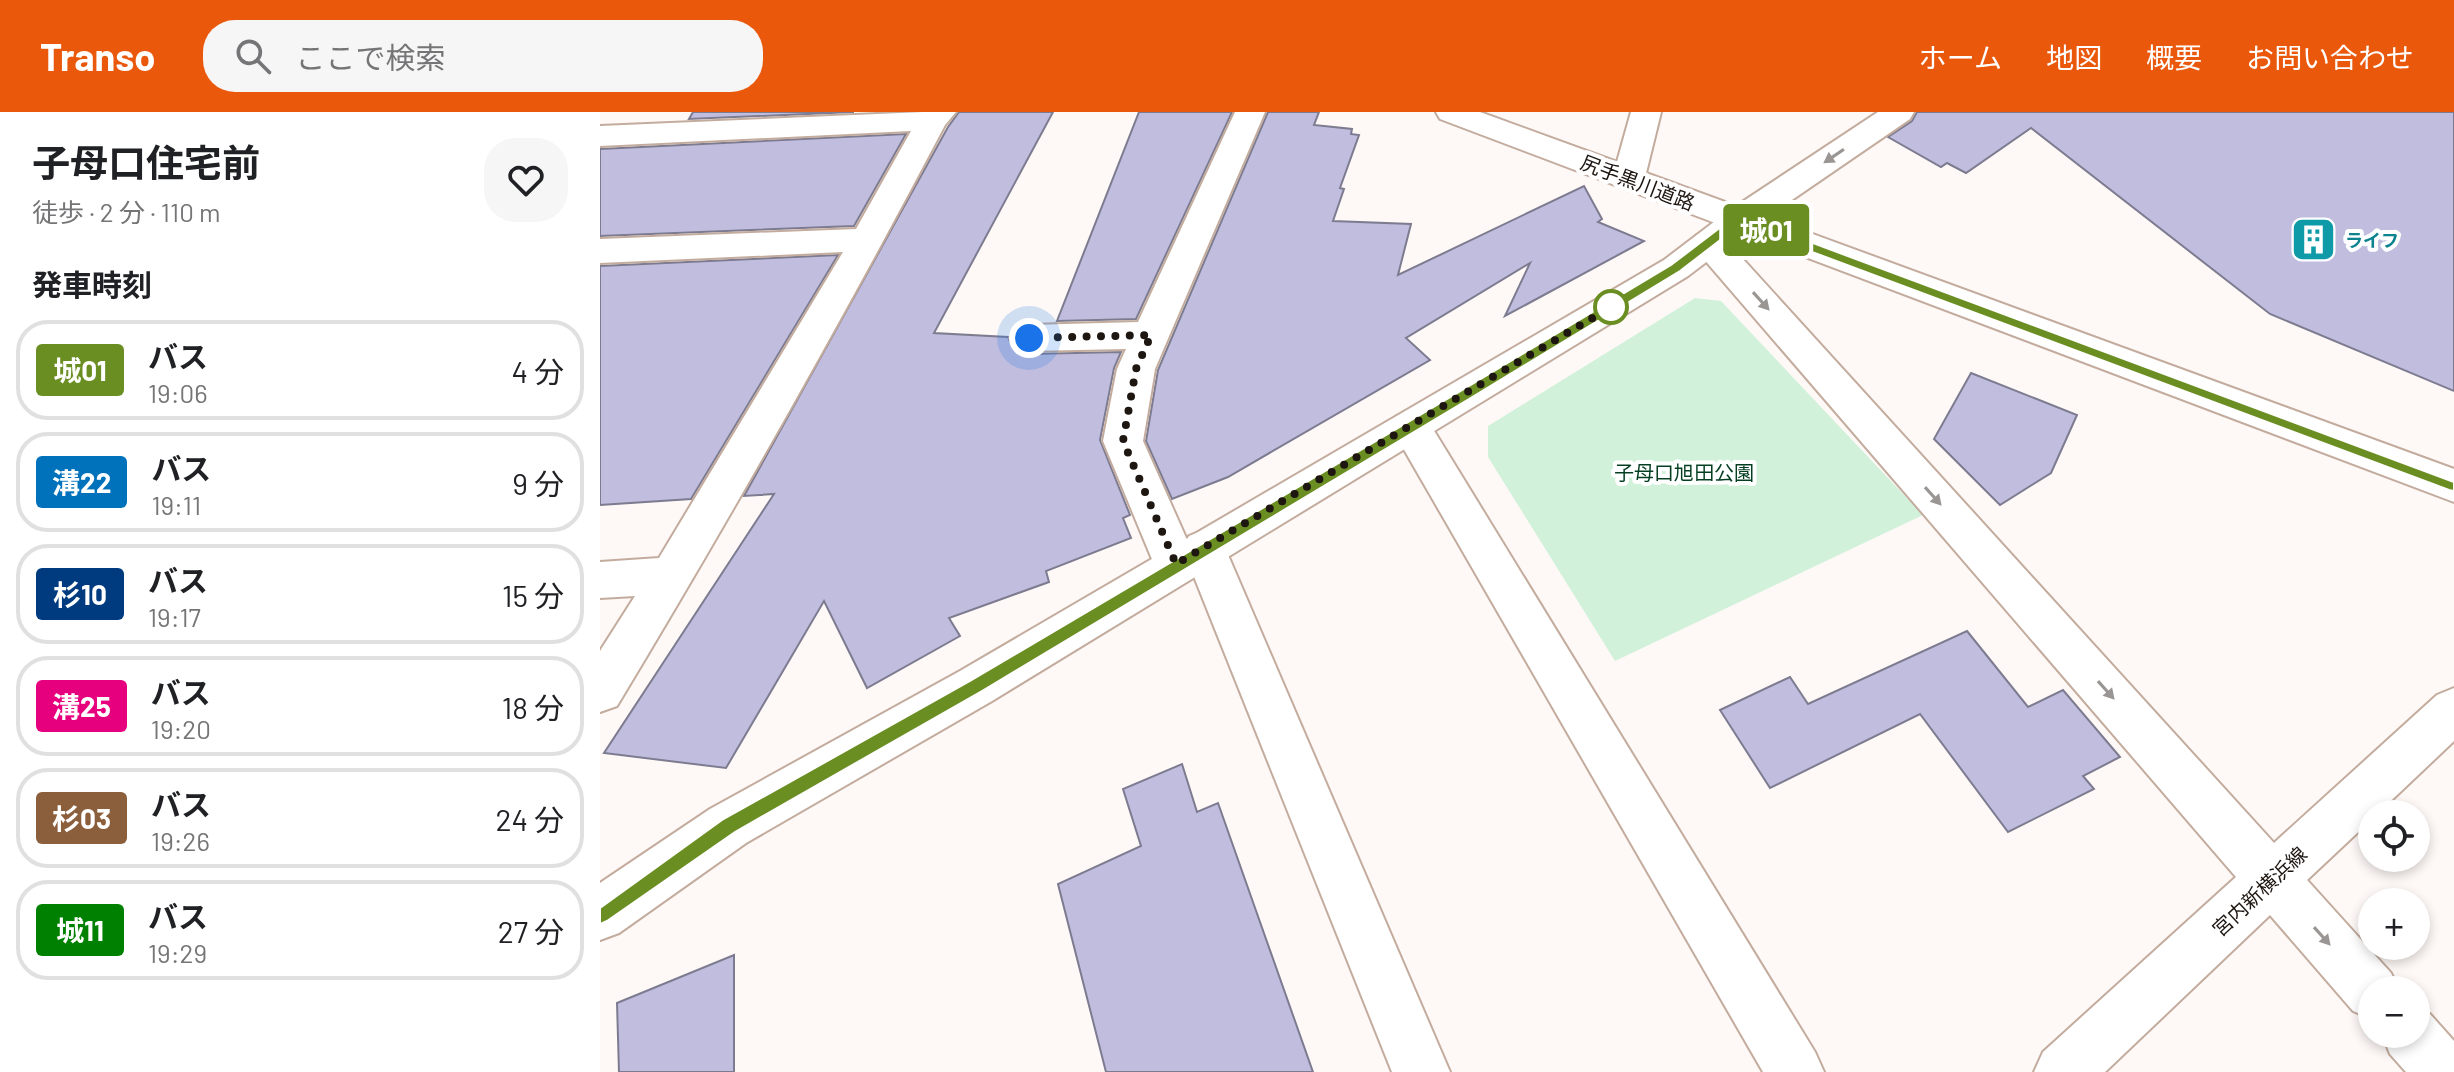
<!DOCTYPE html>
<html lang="ja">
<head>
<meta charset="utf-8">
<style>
  :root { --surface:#fff; --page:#f6f6f6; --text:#202124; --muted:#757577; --line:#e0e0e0; --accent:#ea580c }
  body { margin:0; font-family:Barlow,"Noto Sans JP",sans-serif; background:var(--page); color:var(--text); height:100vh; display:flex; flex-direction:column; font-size:30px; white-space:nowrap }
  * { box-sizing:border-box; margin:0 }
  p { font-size:26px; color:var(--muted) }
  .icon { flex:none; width:44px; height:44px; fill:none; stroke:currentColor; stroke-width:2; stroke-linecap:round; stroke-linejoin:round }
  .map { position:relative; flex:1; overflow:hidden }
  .details { display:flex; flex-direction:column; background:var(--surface); width:600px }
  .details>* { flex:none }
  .badge { padding:0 16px; border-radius:6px; font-size:28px; line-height:52px }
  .fabs { position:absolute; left:1758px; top:688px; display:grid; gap:16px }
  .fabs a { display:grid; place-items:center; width:72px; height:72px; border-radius:50%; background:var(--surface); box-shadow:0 4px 12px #0003; font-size:40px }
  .you { position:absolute; width:40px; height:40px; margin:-20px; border:6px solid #fff; border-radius:50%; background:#1a73e8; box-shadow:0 0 0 12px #1a73e833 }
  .map>.badge { position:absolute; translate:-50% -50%; box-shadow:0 0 0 4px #fff }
  h2 { padding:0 32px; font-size:30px; line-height:72px }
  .round { display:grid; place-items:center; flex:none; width:84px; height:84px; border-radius:32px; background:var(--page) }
  .summary { display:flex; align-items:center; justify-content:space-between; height:136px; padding:0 32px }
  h1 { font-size:38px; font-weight:700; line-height:60px }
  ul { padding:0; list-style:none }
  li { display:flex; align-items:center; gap:24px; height:100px; margin:0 16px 12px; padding:0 16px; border:4px solid var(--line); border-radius:32px }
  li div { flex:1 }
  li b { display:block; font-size:30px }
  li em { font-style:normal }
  li .badge { min-width:88px; font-weight:700; text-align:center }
  header { display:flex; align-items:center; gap:48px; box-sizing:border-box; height:112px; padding:0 40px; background:var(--accent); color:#fff }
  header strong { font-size:38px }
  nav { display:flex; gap:44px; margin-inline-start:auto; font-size:28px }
  .search { width:560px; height:72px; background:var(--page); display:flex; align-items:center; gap:20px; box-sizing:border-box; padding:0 28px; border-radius:32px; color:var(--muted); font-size:30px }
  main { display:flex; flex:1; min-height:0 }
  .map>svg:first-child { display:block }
  .green { fill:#d2f1db }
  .building { fill:#c0bdde; stroke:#7d7b90; stroke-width:2 }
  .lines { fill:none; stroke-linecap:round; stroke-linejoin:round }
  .minor-casing { stroke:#c3ac9e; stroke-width:4 }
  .major-casing { stroke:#c3ac9e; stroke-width:4 }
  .minor { fill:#fff; fill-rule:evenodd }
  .major { fill:#fff; fill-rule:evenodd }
  .oneway { fill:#9a9694 }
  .line { fill:#6b8e23; stroke:#fff; stroke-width:2 }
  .walk { stroke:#1e1611; stroke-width:8; stroke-dasharray:0 14.4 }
  .stop-dot { fill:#fff; stroke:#6b8e23; stroke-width:4 }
  .labels { text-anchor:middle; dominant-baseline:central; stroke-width:8; stroke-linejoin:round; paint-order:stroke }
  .far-culture-label { font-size:18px; font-weight:bold; fill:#0d838f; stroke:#fff; text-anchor:start }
  .street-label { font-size:20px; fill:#1e1611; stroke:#fff }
  .park-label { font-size:20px; fill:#033e21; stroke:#fff }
</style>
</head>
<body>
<header>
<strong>Transo</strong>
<div class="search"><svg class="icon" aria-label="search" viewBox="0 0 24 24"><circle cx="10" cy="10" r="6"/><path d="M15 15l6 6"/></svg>ここで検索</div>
<nav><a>ホーム</a><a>地図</a><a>概要</a><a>お問い合わせ</a></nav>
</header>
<main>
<section class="details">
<div class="summary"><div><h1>子母口住宅前</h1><p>徒歩 · 2 分 · 110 m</p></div><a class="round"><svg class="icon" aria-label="heart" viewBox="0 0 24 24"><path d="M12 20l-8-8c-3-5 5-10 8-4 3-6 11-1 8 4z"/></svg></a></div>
<h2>発車時刻</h2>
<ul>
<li><span class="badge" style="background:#6b8e23;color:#fff">城01</span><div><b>バス</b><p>19:06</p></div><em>4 分</em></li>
<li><span class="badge" style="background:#0072bc;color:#fff">溝22</span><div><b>バス</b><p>19:11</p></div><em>9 分</em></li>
<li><span class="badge" style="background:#003b80;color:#fff">杉10</span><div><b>バス</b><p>19:17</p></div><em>15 分</em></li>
<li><span class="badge" style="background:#e6007e;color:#fff">溝25</span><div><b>バス</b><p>19:20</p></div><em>18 分</em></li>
<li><span class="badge" style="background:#8b5e3c;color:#fff">杉03</span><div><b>バス</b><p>19:26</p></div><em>24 分</em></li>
<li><span class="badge" style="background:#008000;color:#fff">城11</span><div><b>バス</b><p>19:29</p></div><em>27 分</em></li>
</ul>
</section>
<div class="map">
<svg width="1854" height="960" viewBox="0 0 1854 960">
  <rect width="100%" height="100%" fill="#fef9f6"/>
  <polygon class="green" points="1095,186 1121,189 1323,403 1015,549 888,345 888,314"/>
  <g class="building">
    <polygon points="93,0 254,0 89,7"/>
    <polygon points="359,0 453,0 334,221 408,225 414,237 429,242 521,240 514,256 500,328 530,403 523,406 531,426 446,459 449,470 349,506 360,524 267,576 224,489 126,656 4,641 174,382 144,384 348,15"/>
    <polygon points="539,0 632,0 536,207 457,209"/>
    <polygon points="668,0 719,0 714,13 752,17 751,22 759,23 740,76 744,77 733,109 811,112 798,163 984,74 1002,107 998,110 1044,129 905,204 930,151 806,226 830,248 628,365 572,387 546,329 558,258"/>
    <polygon points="1317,0 1854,0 1854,279 1670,202 1431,16 1366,61 1347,51 1341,55 1288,25 1312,9"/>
    <polygon points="306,22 254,114 0,124 0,37"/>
    <polygon points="238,143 91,387 0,393 0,154"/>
    <polygon points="1371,261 1477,303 1451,361 1400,393 1334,327"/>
    <polygon points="1367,519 1428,595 1463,578 1520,645 1483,664 1494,677 1408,720 1320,602 1170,676 1120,598 1190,565 1208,592"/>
    <polygon points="582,652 597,700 618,691 713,960 506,960 458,772 541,734 523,677"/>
    <polygon points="134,843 134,960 19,960 17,891"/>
  </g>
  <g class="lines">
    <defs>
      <g id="minor">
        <path d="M 323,0 L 356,0 L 345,13 C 242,209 132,403 17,594 L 0,600 L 0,539 L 35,484 L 0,486 L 0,450 L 59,446 L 243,140 L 0,151 L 0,127 L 256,117 L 311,19 L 0,34 L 0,14 Z"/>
        <polygon points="635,0 665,0 555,257 543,329 587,428 589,424 604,418 619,424 625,436 850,960 792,960 593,462 576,470 561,465 554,452 503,329 517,257 526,237 429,239 416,235 410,226 416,217 429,213 538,210"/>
        <polygon points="836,0 880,0 1017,50 1031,0 1061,0 1046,61 1854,357 1854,390 840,7"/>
        <polygon points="1109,120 1121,123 1674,731 1837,583 1854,576 1854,629 1777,702 1772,702 1772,707 1707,768 1791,861 1799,878 1772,878 1772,907 1753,899 1670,803 1505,960 1434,960 1443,940 1636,765 1097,139 1092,131 1097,123"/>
        <polygon points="811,300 825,304 1215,940 1224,960 1163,960 791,315 797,304"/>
        <polygon points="1816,896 1830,902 1854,929 1854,960 1806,960 1790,942 1782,922 1816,922"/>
      </g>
      <polygon id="major" points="1278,0 1314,0 1310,7 1151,116 1088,164 392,589 146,731 19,821 0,828 0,771 110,697 360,559 1064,148 1127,100"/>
    </defs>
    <use href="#minor" class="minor-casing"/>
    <use href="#major" class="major-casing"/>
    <use href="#minor" class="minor"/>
    <use href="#major" class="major"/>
  </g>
  <defs><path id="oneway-solid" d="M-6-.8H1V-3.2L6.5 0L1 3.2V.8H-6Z" transform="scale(2)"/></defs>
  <g class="oneway">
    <use href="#oneway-solid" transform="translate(1234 44) rotate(146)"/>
    <use href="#oneway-solid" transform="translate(1161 189) rotate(48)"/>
    <use href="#oneway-solid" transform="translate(1333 384) rotate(48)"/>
    <use href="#oneway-solid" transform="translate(1506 578) rotate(48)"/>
    <use href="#oneway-solid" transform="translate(1722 824) rotate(48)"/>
  </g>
  <polygon class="line" points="1134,105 1143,105 1854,370 1854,379 1849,378 1140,113 1080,159 869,287 382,579 135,720 7,809 0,812 0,796 122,708 370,569 859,280 1071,153"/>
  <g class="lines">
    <polyline class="walk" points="429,226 551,223 536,257 523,329 576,452 1023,188 1011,195"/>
  </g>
  <defs>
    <symbol id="building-square" viewBox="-11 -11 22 22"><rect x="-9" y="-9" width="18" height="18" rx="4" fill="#0f9aa8" stroke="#fff"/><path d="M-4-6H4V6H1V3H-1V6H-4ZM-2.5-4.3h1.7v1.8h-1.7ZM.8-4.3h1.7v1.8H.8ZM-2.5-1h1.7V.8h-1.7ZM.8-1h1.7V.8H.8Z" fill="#fff"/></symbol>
  </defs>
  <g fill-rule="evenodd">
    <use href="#building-square" x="1688" y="102" width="51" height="51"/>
  </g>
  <circle class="stop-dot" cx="1011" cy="195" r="16"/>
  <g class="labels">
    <g class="far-culture-label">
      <text x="1745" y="128">ライフ</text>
    </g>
    <g class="street-label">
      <text transform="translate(1038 70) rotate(21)">尻手黒川道路</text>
      <text transform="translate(1659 779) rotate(-43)">宮内新横浜線</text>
    </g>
    <g class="park-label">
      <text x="1084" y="360">子母口旭田公園</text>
    </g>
  </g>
</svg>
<div class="fabs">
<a><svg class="icon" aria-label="locate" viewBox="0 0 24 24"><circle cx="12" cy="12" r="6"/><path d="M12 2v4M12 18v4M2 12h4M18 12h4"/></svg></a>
<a>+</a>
<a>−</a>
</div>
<div class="you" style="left:429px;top:226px"></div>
<b class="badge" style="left:1166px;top:118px;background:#6b8e23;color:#fff">城01</b>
</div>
</main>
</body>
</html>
